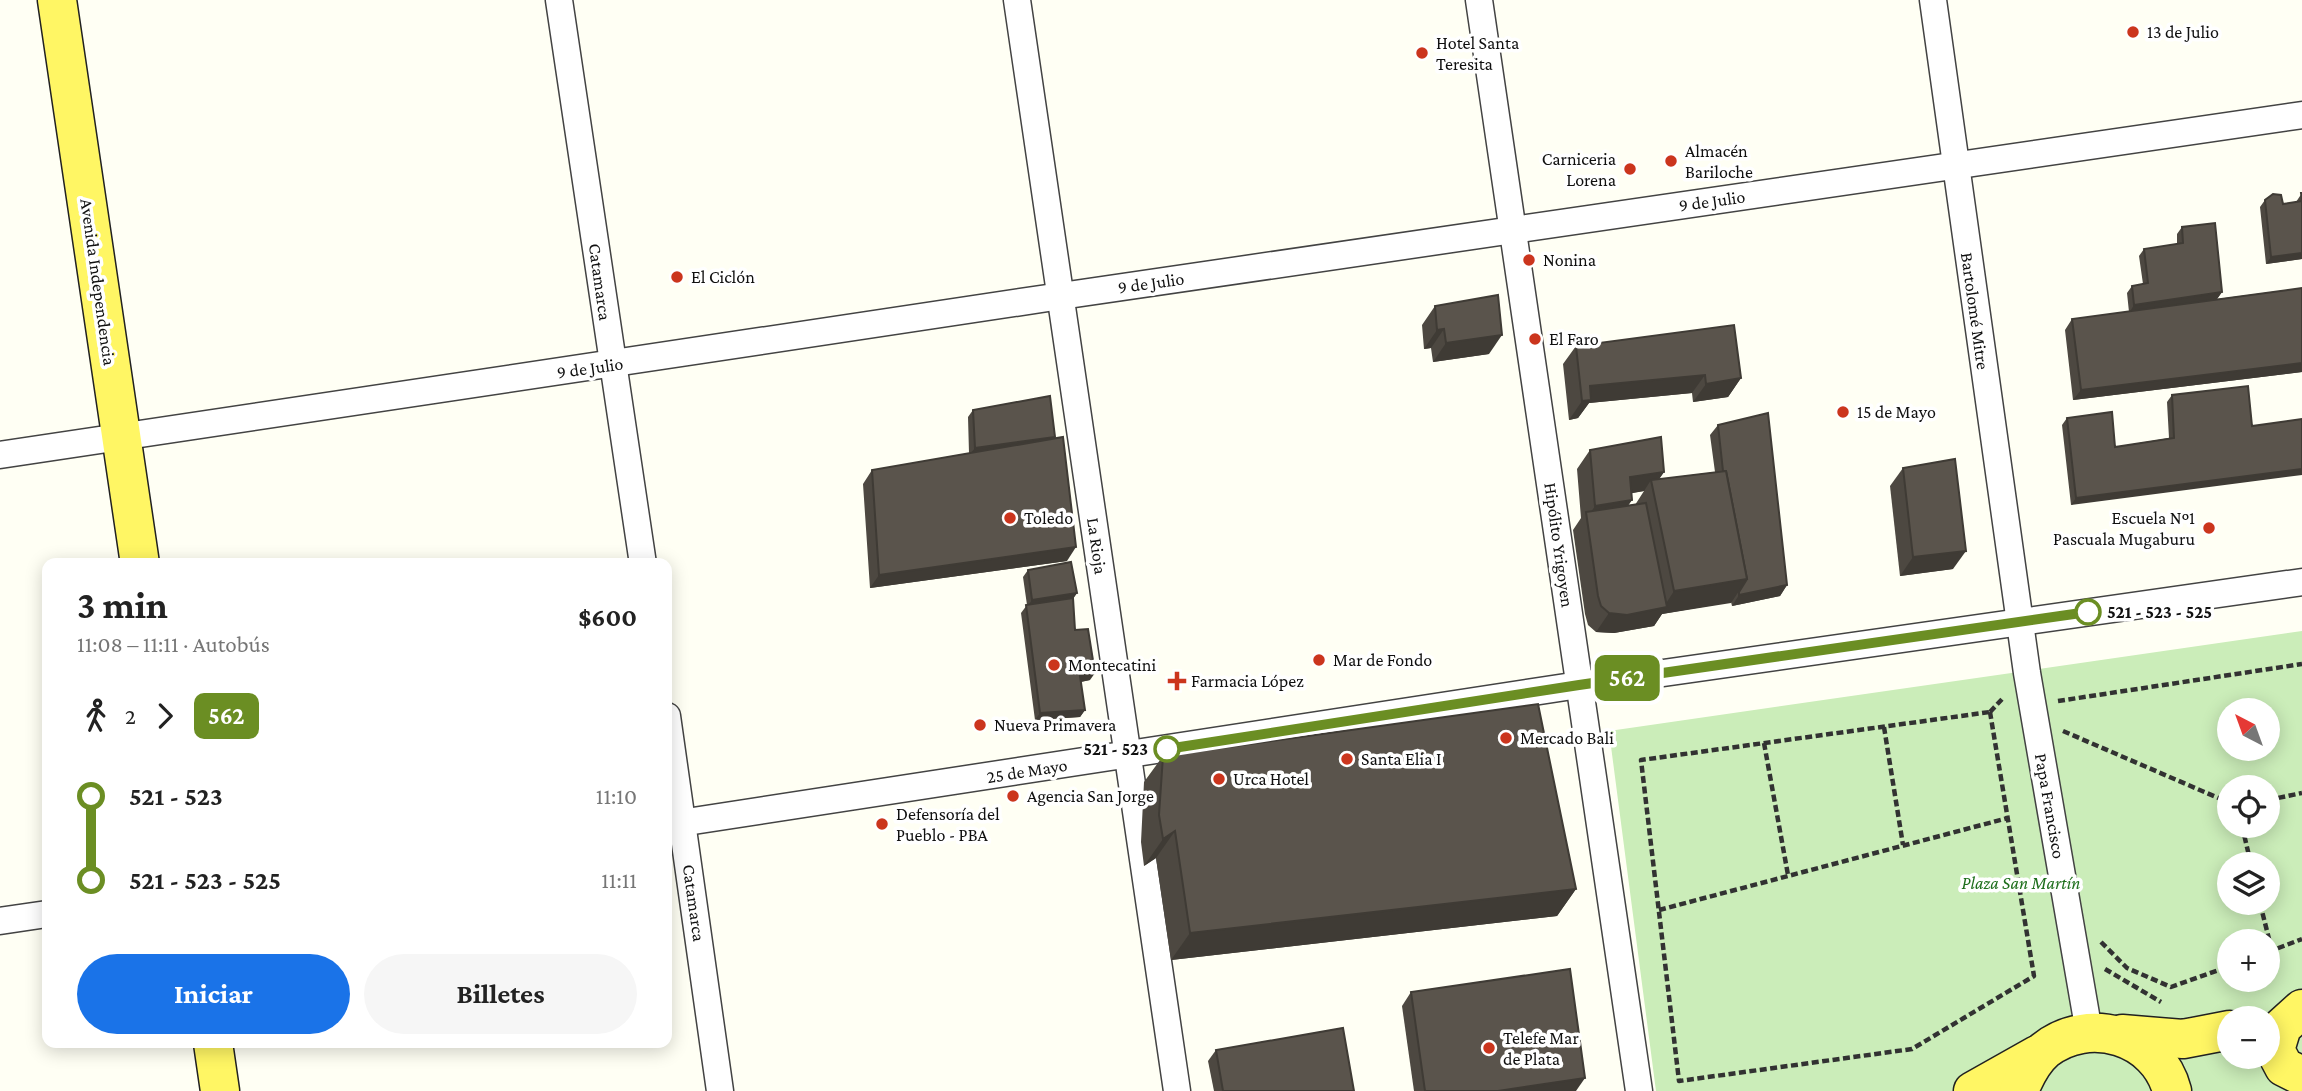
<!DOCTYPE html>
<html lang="es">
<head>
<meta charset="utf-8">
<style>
  :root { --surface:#fff; --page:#f6f6f6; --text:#222; --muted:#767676; --accent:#1a73e8 }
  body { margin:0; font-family:"Crimson Pro",serif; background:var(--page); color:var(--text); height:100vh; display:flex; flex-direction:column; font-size:26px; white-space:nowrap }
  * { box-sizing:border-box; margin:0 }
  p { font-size:23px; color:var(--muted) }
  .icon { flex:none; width:38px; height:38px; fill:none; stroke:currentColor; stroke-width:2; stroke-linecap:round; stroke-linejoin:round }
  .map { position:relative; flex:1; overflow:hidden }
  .details { position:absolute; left:42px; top:558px; width:630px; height:490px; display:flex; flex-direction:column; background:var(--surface); border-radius:14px; box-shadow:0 4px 18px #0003 }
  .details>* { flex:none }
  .badge { padding:0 14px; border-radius:10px; font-size:24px; line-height:46px }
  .needle { width:46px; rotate:319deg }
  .buttons { position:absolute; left:2217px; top:698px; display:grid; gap:14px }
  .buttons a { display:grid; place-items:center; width:63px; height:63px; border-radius:50%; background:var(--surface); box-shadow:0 4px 18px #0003; font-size:35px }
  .map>.badge { position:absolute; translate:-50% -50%; box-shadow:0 0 0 4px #fff }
  .legs { display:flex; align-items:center; gap:10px; height:77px; padding:0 35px; font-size:23px }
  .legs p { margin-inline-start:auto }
  .summary { display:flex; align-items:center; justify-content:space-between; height:119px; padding:0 35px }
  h1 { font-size:38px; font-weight:700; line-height:52px }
  .cta { display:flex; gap:14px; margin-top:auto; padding:14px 35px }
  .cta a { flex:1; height:80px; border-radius:42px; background:var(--accent); color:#fff; font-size:28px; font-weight:700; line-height:80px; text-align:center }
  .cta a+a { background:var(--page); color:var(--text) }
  ul { padding:0 35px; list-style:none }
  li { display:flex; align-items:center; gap:24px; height:84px; font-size:26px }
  li i { display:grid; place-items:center; width:10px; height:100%; margin:0 9px; background:currentColor }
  li i::after { content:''; width:18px; height:18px; margin:-9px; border:5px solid; border-radius:50%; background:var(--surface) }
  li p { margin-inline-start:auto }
  li:first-child i { background:linear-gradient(#0000 50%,currentColor 0) }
  li:last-child i { background:linear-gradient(currentColor 50%,#0000 0) }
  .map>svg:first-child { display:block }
  .green { fill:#cbedb9; fill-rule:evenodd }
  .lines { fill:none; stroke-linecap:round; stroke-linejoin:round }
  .street-casing { stroke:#434343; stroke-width:29 }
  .primary-casing { stroke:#212121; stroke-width:41 }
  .path { stroke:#323232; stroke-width:4.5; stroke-dasharray:7 3.5; stroke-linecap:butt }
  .street { stroke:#fff; stroke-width:26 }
  .primary { stroke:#fff664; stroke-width:38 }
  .wall { fill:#4d4841; fill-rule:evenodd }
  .shaded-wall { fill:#3f3b35 }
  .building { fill:#5a544c; stroke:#3f3b35; stroke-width:2 }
  .line-1-casing { stroke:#fff; stroke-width:16 }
  .line-1 { stroke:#6b8e23; stroke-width:10 }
  .poi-dot { fill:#cb351d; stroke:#fff; stroke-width:2.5 }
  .stop-1-dot { fill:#fff; stroke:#6b8e23; stroke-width:3.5 }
  .labels { text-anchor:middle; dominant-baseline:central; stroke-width:7; stroke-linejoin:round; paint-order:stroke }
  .poi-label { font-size:18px; fill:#101010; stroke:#fff; text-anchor:start }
  .street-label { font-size:18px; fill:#101010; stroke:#fff }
  .stop-label { font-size:18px; font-weight:bold; fill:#101010; stroke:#fff; text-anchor:start }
  .park-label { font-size:18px; font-style:italic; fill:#1d6e1b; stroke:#fff }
</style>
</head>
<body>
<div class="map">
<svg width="2302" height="1091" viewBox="0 0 2302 1091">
  <rect width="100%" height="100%" fill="#fffff4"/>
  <path class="green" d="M 2302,631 L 2302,1091 L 1656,1091 L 1609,731 ZM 2230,710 L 2268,710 L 2268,749 L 2230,749 ZM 2230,788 L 2268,788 L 2268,826 L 2230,826 ZM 2230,864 L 2268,864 L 2268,903 L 2230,903 ZM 2230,942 L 2268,942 L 2268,980 L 2230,980 ZM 2230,1018 L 2268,1018 L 2268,1057 L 2230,1057 Z"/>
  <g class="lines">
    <defs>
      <g id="street">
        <polyline points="559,0 643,564"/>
        <polyline points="1017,0 1177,1091"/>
        <polyline points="1479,0 1639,1091"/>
        <polyline points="1933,0 2027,673 2089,1032"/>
        <polyline points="0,455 1061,296 2302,115"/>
        <polyline points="667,716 720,1091"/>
        <polyline points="667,825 1579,685 2302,582"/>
        <polyline points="0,921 47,914"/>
      </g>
      <g id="primary">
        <polyline points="57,0 140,564"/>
        <polyline points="2302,1009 2282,1027 2275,1050 2284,1067 2302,1076"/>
        <polyline points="2122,1034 2183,1039 2230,1030"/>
        <polyline points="213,1043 220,1091"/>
        <polyline points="1973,1091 2037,1055"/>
        <path d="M 2019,1091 C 2025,1076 2032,1061 2045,1050 C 2089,1015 2158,1036 2172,1091"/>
      </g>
    </defs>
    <use href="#street" class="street-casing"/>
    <use href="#primary" class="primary-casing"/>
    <g class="path">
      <polyline points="2058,701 2302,664"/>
      <polygon points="1990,712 2034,976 1912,1049 1679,1081 1641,760"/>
      <polyline points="1990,712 2004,697"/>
      <polyline points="1884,727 1903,845"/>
      <polyline points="2063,731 2230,803"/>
      <polyline points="1764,743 1788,875"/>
      <polyline points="2268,800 2302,793"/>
      <polyline points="2242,826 2251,864"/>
      <polyline points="2260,903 2272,951"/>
      <polyline points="1659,910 2008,818"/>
      <polyline points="2101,942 2127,968 2171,987 2230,966"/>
      <polyline points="2268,952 2302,939"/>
      <polyline points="2105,969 2161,1002"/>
    </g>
    <use href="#street" class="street"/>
    <use href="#primary" class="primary"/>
  </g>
  <g class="wall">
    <polygon points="2302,193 2302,259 2266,264 2260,207 2265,200 2283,204 2296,202"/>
    <polygon points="2182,227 2222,292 2217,299 2302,288 2302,372 2073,400 2065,330 2072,319 2129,312 2127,293 2132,286 2143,284 2139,256 2144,249 2177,244 2177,234"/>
    <polygon points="1435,306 1489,354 1433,362 1431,348 1424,349 1422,325"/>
    <polygon points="1576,346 1741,378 1728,397 1693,402 1692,393 1589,403 1578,418 1569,420 1563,364"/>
    <polygon points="2172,395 2252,426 2071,505 2062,425 2067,418 2115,447 2169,438 2167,402"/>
    <polygon points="973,410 1055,437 1053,439 1067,561 870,588 863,484 872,470 969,453 968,417"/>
    <path d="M 1718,425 L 1787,585 L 1780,596 L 1732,606 L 1731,602 L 1662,614 L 1654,626 L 1614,633 L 1596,632 L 1588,625 L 1585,614 L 1573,530 L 1581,518 L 1577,469 L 1590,450 L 1664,472 L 1659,479 L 1715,472 L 1710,435 ZM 1644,491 L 1635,505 L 1627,506 L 1632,500 L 1631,493 Z"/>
    <polygon points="1903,468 1953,569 1900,576 1890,486"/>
    <polygon points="1028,570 1077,593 1073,599 1075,630 1090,680 1081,682 1085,710 1080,717 1035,720 1021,613 1027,605 1023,577"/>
    <polygon points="1163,756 1576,889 1557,916 1171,960 1156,858 1144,866 1141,842 1144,782"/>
    <polygon points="1411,992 1576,1091 1414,1091 1402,1006"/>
    <polygon points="1216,1050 1354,1091 1214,1091 1208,1061"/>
  </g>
  <g class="shaded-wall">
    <polygon points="2302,253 2302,259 2266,264 2271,257"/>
    <polygon points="2222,292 2217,299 2129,313 2134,305"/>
    <polygon points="1444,329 1431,348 1424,349 1437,330"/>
    <polygon points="1502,335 1489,354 1433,362 1446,343"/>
    <polygon points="2302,363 2302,372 2073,400 2081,390"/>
    <polygon points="1705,375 1692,393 1589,403 1578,418 1569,420 1582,401 1590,386"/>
    <polygon points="1741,378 1728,397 1693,402 1706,384"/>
    <polygon points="1055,437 1050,444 969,455 975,448"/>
    <polygon points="2302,469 2302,475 2071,505 2076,498"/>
    <polygon points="1664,472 1653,488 1651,480 1644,491 1617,496 1630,477"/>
    <polygon points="1632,500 1619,519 1587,518 1595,506"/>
    <polygon points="1076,547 1067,561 870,588 879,575"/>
    <polygon points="1966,551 1953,569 1900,576 1913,557"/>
    <polygon points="1747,579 1731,603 1662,614 1654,626 1614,633 1596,632 1609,613 1663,608 1674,591"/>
    <polygon points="1787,585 1780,596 1732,606 1739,595"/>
    <polygon points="1077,593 1071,601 1027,607 1032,600"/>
    <polygon points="1095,673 1090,680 1075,683 1080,676"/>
    <polygon points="1085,710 1080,717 1035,720 1040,713"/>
    <polygon points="1175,831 1156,858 1144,866 1163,839"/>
    <polygon points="1576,889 1557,916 1171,960 1190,933"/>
    <polygon points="1585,1078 1576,1091 1498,1091"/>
  </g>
  <g class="building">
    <polygon points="2301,193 2302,193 2302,253 2271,257 2265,200 2273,194 2281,195 2283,204 2302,201"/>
    <polygon points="2215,223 2222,292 2134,305 2132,286 2148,283 2144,249 2183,243 2182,227"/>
    <polygon points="2302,288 2302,363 2081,390 2072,319"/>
    <polygon points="1498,295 1502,335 1446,343 1444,329 1437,330 1435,306"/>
    <polygon points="1734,325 1741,378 1706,384 1705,375 1590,386 1591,400 1582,401 1576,346"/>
    <polygon points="2248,386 2252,426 2302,419 2302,469 2076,498 2067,418 2112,412 2115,447 2174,438 2172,395"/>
    <polygon points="1050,396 1055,437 975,448 973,410"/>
    <polygon points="1768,413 1787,585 1739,595 1739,592 1747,579 1726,471 1723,471 1718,425"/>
    <polygon points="1063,437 1076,547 879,575 872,470"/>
    <polygon points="1661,437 1664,472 1630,477 1632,500 1595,506 1590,450"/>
    <polygon points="1955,459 1966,551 1913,557 1903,468"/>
    <polygon points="1726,471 1747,579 1674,591 1651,480"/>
    <polygon points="1646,503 1667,607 1627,615 1609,613 1601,606 1598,596 1586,512"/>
    <polygon points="1071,562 1077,593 1032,600 1028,570"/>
    <polygon points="1073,598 1075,630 1088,629 1095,673 1080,676 1085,710 1040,713 1026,605"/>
    <polygon points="1538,704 1576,889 1190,933 1175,831 1163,839 1159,815 1163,756"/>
    <polygon points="1570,969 1585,1078 1498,1091 1425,1091 1411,992"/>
    <polygon points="1343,1028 1354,1091 1223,1091 1216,1050"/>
  </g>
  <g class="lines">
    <defs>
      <polyline id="line-1" points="1167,749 1579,685 2088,612"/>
    </defs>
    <use href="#line-1" class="line-1-casing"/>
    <use href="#line-1" class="line-1"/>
  </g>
  <g class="poi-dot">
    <circle cx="2133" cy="32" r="7"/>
    <circle cx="1422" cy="53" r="7"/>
    <circle cx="1671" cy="161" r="7"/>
    <circle cx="1630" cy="169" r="7"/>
    <circle cx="1529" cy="260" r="7"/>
    <circle cx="677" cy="277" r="7"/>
    <circle cx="1535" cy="339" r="7"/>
    <circle cx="1843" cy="412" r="7"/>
    <circle cx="1010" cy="518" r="7"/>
    <circle cx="2209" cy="528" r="7"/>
    <circle cx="1319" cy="660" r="7"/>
    <circle cx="1054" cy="665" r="7"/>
    <path d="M1173.5 670.5h7v7h7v7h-7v7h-7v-7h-7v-7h7z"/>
    <circle cx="980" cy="725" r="7"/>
    <circle cx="1506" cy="738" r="7"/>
    <circle cx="1347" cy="759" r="7"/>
    <circle cx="1219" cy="779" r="7"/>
    <circle cx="1013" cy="796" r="7"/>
    <circle cx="882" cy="824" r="7"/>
    <circle cx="1489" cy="1048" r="7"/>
  </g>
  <g class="stop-1-dot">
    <circle cx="2088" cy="612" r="12"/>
    <circle cx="1167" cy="749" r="12"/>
  </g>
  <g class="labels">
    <g class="poi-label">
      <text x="2147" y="32">13 de Julio</text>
      <text x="1436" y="43">Hotel Santa<tspan x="1436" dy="21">Teresita</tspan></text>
      <text x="1685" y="151">Almacén<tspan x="1685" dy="21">Bariloche</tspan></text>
      <text x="1616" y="159" text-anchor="end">Carniceria<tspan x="1616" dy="21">Lorena</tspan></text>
      <text x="1543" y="260">Nonina</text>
      <text x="691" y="277">El Ciclón</text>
      <text x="1549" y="339">El Faro</text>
      <text x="1857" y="412">15 de Mayo</text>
      <text x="1024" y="518">Toledo</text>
      <text x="2195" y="518" text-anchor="end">Escuela Nº1<tspan x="2195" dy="21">Pascuala Mugaburu</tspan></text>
      <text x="1333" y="660">Mar de Fondo</text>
      <text x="1068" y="665">Montecatini</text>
      <text x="1191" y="681">Farmacia López</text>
      <text x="994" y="725">Nueva Primavera</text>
      <text x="1520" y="738">Mercado Bali</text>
      <text x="1361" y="759">Santa Elia I</text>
      <text x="1233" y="779">Urca Hotel</text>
      <text x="1027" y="796">Agencia San Jorge</text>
      <text x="896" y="814">Defensoría del<tspan x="896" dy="21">Pueblo - PBA</tspan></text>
      <text x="1503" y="1038">Telefe Mar<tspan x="1503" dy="21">de Plata</tspan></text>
    </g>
    <g class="street-label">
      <text transform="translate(1712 201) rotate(-8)">9 de Julio</text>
      <text transform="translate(98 282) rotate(82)">Avenida Independencia</text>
      <text transform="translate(600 282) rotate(82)">Catamarca</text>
      <text transform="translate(1151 283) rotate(-8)">9 de Julio</text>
      <text transform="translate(1975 311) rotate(82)">Bartolomé Mitre</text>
      <text transform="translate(590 368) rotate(-8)">9 de Julio</text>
      <text transform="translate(1559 545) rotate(82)">Hipólito Yrigoyen</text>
      <text transform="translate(1097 546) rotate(82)">La Rioja</text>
      <text transform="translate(1027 771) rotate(-9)">25 de Mayo</text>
      <text transform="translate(2050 806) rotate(80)">Papa Francisco</text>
      <text transform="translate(694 903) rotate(82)">Catamarca</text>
    </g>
    <g class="stop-label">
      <text x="2107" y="612">521 - 523 - 525</text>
      <text x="1148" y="749" text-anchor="end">521 - 523</text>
    </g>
    <g class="park-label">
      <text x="2021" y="883">Plaza San Martín</text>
    </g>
  </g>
</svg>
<div class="buttons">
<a><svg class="needle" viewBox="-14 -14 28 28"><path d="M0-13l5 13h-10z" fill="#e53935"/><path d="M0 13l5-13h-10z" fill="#767676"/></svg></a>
<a><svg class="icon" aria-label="locate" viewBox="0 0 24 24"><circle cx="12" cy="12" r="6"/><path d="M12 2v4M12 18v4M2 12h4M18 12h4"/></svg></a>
<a><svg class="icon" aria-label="layers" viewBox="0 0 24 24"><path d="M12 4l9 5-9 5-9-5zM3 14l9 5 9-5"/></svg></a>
<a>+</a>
<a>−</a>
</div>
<b class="badge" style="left:1627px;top:678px;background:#6b8e23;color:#fff">562</b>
<section class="details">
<div class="summary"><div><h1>3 min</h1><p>11:08 – 11:11 · Autobús</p></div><b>$600</b></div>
<div class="legs"><svg class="icon" aria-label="walk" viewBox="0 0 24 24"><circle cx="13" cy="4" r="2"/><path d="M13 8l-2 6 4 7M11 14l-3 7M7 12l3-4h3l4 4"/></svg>2<svg class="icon" aria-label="forward" viewBox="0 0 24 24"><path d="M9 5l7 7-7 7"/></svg><b class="badge" style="background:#6b8e23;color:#fff">562</b></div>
<ul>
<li><i style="color:#6b8e23"></i><b>521 - 523</b><p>11:10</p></li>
<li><i style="color:#6b8e23"></i><b>521 - 523 - 525</b><p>11:11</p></li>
</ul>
<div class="cta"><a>Iniciar</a><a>Billetes</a></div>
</section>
</div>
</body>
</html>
